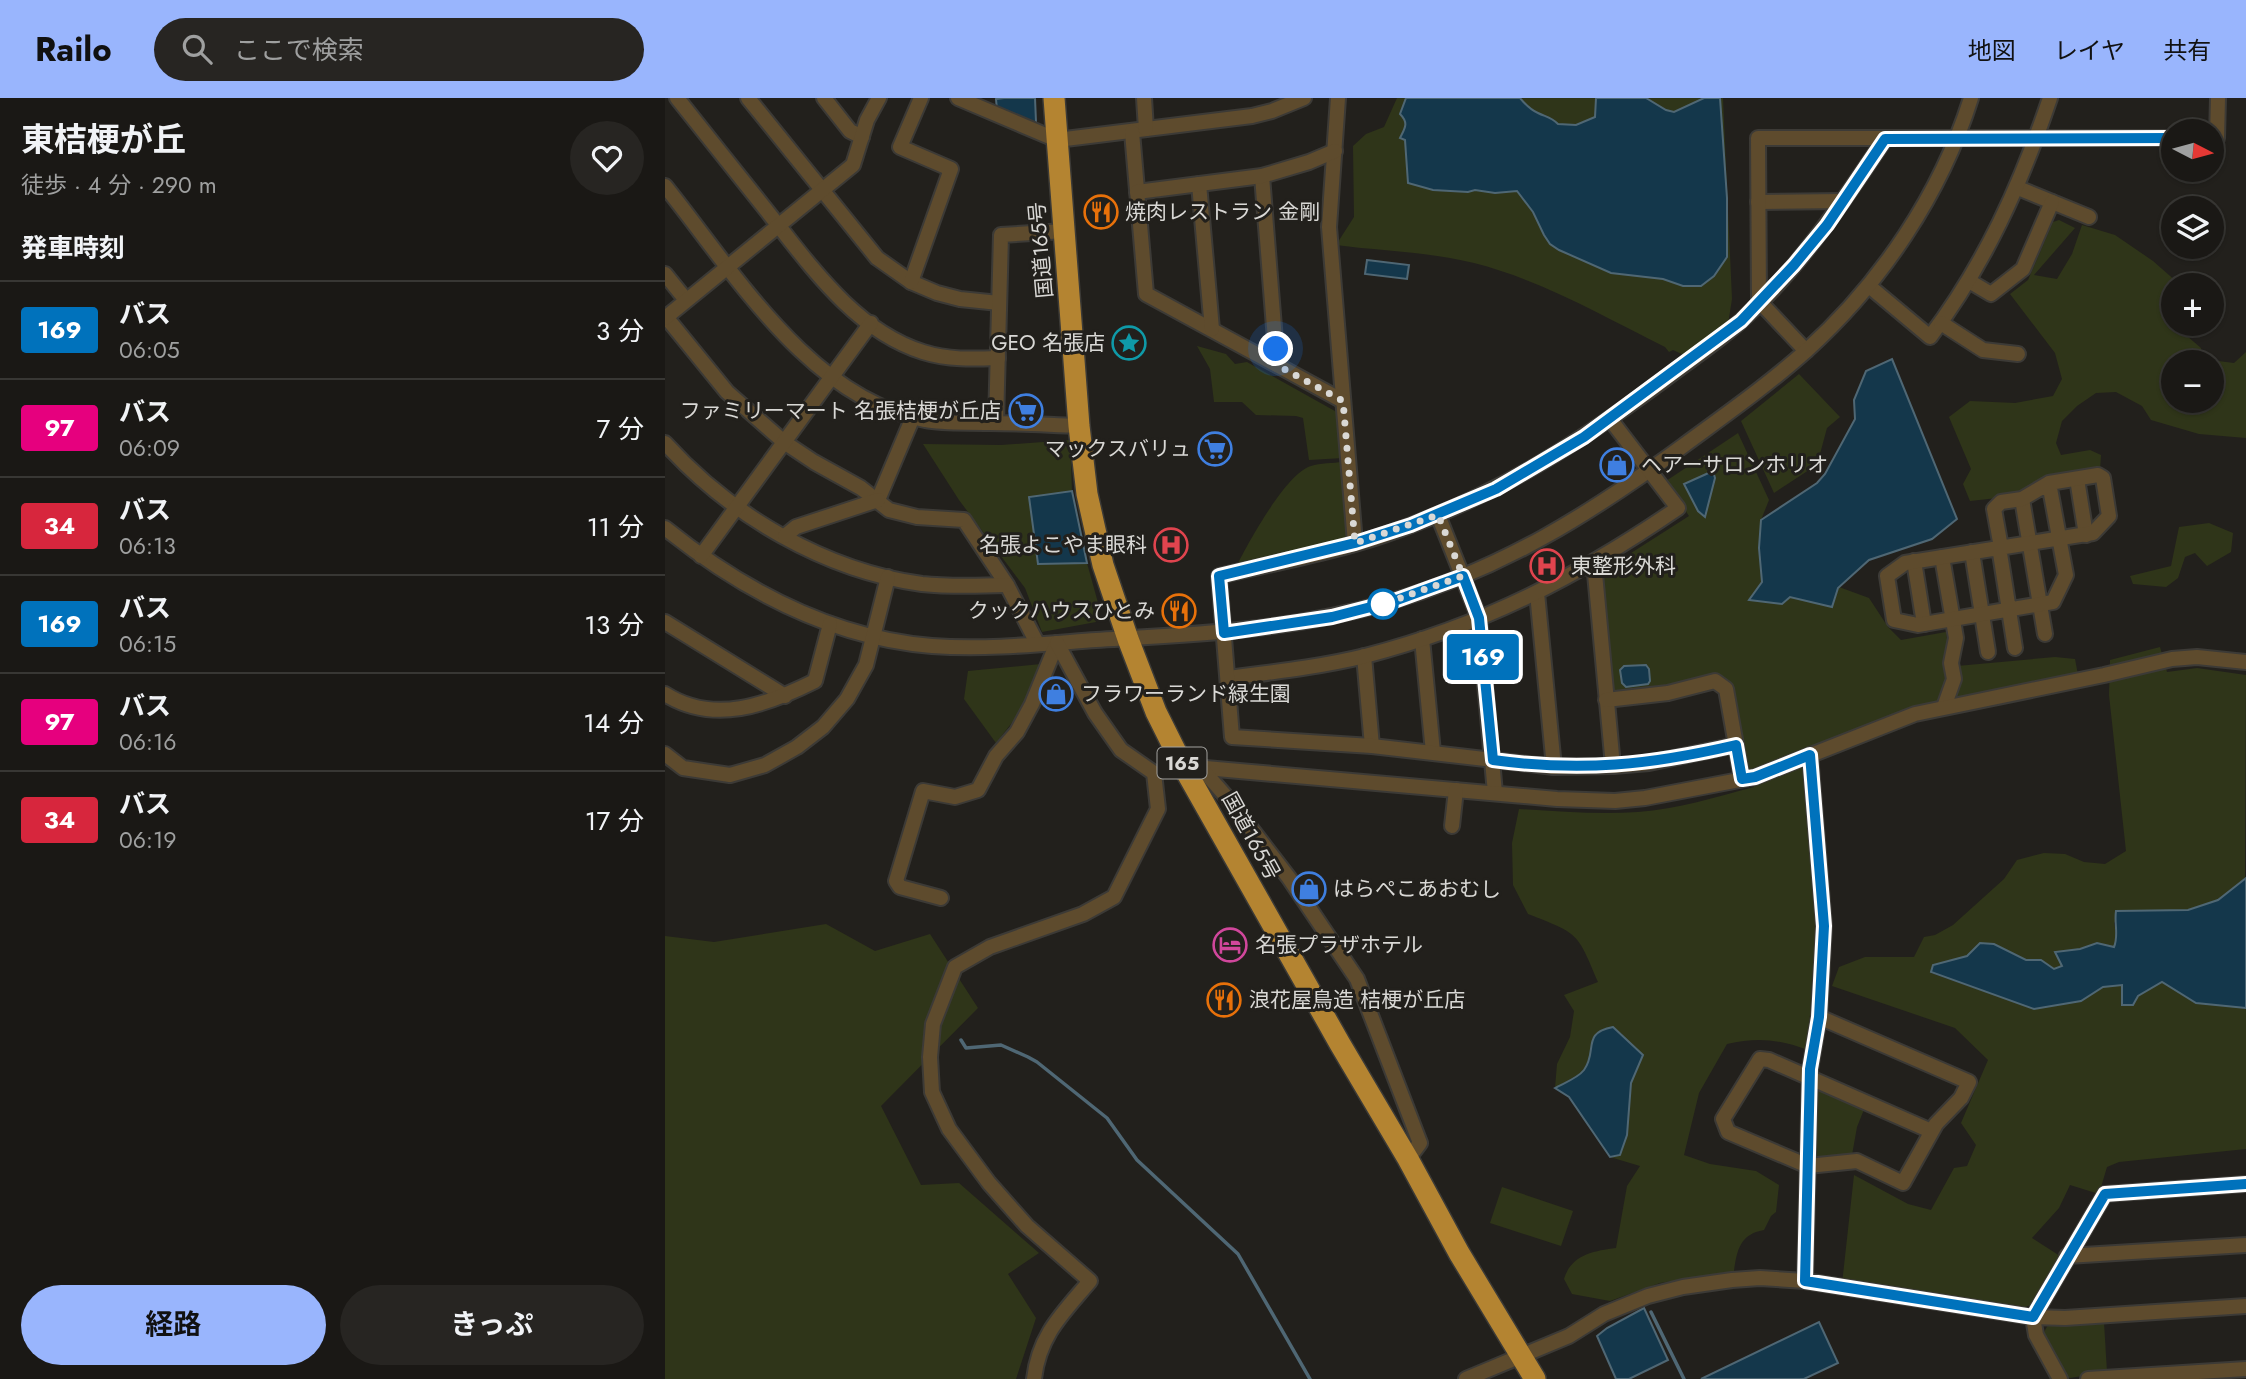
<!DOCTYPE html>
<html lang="ja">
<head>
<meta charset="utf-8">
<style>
  :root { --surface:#1a1815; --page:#272522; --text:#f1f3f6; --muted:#9fa0a0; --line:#383734; --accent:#99b5fd }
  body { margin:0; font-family:Jost,"Noto Sans JP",sans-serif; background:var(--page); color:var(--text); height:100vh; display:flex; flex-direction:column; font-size:26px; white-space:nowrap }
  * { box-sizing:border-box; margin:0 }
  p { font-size:23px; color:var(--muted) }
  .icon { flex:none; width:38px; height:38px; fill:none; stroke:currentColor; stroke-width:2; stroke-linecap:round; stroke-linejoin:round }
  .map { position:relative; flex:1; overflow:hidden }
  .details { display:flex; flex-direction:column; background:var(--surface); width:665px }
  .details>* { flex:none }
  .badge { padding:0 14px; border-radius:5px; font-size:24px; line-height:46px }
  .needle { width:46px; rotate:96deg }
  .tools { position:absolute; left:1496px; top:21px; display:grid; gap:14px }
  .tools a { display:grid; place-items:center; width:63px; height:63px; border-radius:50%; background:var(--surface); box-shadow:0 2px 5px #0004,0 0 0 2px var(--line); font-size:35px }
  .you { position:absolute; width:35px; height:35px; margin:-18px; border:5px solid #fff; border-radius:50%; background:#1a73e8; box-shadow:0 0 0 10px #1a73e833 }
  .map>.badge { position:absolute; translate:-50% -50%; box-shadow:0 0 0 4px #fff }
  h2 { padding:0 21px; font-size:26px; line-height:63px }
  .round { display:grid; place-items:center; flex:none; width:74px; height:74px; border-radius:37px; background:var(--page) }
  .head { display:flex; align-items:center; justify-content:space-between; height:119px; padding:0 21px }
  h1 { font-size:33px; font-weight:700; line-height:52px }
  .primary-button { display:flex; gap:14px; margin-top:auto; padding:14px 21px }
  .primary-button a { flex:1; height:80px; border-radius:42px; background:var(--accent); color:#111; font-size:28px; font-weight:700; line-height:80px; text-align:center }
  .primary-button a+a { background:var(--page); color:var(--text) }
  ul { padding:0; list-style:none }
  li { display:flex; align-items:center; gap:21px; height:98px; padding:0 21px; border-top:2px solid var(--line) }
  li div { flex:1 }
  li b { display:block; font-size:26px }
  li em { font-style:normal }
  li .badge { min-width:77px; font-weight:700; text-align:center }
  header { display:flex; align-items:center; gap:42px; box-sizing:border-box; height:98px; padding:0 35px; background:var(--accent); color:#111 }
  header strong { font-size:33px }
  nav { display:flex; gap:38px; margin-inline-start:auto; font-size:24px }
  .search { width:490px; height:63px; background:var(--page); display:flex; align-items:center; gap:18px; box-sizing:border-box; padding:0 24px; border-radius:38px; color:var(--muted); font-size:26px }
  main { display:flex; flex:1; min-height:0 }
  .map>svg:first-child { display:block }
  .green { fill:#2f3519; fill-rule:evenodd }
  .water { fill:#14374b; stroke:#4f6774; stroke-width:2 }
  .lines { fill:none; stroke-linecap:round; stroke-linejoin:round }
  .stream { stroke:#4f6774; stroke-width:3.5 }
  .minor-casing { stroke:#3c3a36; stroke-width:18 }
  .highway-casing { stroke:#3c3a36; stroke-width:24 }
  .minor { stroke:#5e4b2d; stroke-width:14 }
  .highway { stroke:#b48431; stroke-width:21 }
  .line-casing { stroke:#fff; stroke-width:16 }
  .line { stroke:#0072bc; stroke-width:10 }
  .walk { stroke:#d9d8d5; stroke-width:7; stroke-dasharray:0 12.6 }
  .stop-dot { fill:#fff; stroke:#0072bc; stroke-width:3.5 }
  .labels { text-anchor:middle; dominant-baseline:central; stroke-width:6; stroke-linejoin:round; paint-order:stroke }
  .shield { fill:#22201c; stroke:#a2a19e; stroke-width:2 }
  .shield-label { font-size:19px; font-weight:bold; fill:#d9d8d5 }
  .poi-label { font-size:21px; fill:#d9d8d5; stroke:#22201c; text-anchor:start }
  .street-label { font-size:21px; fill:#d9d8d5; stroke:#22201c }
</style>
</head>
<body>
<header>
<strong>Railo</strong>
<div class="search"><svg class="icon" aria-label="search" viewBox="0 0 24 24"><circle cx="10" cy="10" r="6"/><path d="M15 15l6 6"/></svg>ここで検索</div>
<nav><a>地図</a><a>レイヤ</a><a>共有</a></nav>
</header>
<main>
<section class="details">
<div class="head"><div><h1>東桔梗が丘</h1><p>徒歩 · 4 分 · 290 m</p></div><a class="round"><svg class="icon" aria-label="heart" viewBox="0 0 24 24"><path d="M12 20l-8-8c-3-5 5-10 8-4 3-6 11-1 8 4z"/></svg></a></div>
<h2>発車時刻</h2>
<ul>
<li><span class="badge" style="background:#0072bc;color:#fff">169</span><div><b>バス</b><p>06:05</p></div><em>3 分</em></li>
<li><span class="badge" style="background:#e6007e;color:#fff">97</span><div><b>バス</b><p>06:09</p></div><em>7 分</em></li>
<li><span class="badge" style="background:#d7263d;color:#fff">34</span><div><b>バス</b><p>06:13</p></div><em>11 分</em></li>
<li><span class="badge" style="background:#0072bc;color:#fff">169</span><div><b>バス</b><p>06:15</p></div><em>13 分</em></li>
<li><span class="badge" style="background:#e6007e;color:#fff">97</span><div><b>バス</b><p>06:16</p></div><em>14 分</em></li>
<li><span class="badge" style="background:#d7263d;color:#fff">34</span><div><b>バス</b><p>06:19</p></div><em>17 分</em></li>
</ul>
<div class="primary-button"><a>経路</a><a>きっぷ</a></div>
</section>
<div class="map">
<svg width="1581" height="1281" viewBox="0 0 1581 1281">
  <rect width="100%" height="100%" fill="#22201c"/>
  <g class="green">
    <path d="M 732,0 L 1058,0 L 1067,201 L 1063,226 L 1021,258 L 1008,252 L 1004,254 L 1000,249 C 938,218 876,182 809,165 C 765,154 716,153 671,147 L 689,119 L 688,48 L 701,36 L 719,29 Z"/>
    <path d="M 1394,122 L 1410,130 L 1369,177 L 1392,181 L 1407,156 L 1417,127 L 1450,137 L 1488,163 L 1513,185 L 1513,187 L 1508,187 L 1508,226 L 1536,250 L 1537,261 L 1569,265 L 1581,254 L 1581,340 L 1534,336 L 1486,322 L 1477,308 L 1451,294 L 1431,295 L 1412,308 L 1397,323 L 1391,345 L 1396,357 L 1425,352 L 1436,357 L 1435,372 L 1351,398 L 1305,403 L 1298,386 L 1306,371 L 1284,319 L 1305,303 L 1350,305 L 1388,298 L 1397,281 L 1390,255 L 1345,196 L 1363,182 L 1388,124 ZM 1508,264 L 1547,264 L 1547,303 L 1508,303 Z"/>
    <polygon points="532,248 561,256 570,266 582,264 677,317 678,360 644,362 638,320 631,318 591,317 577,304 549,304 545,271"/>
    <polygon points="1134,276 1175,319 1162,330 1155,356 1147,370 1109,395 1076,323"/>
    <path d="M 1073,335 L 1104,402 L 1096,422 L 1094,450 L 1097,484 L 1085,502 L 1124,499 L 1167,509 L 1174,489 L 1204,500 L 1223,529 L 1236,542 L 1281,534 L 1284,555 L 1281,569 L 1390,559 L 1410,561 L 1413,577 L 1274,604 L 1141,651 L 1153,831 L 1147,882 L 1143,952 C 1113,941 1092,939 1062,946 L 1034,995 L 1019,1057 L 1045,1066 L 1091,1073 L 1114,1087 L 1111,1114 L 1106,1118 L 1099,1132 C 1075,1136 1072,1152 1069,1173 L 995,1185 L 945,1203 L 907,1196 L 899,1181 C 906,1157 928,1153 951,1150 L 962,1088 L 975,1068 L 945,1059 L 955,1057 L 962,1037 L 966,985 L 978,957 L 965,947 L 956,935 L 922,965 L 918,974 L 890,990 L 892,966 L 905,939 L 909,913 L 899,897 L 933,884 C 912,834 914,836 863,816 L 848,787 L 847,745 L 854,711 C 893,713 933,717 973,714 C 1013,711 1051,699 1089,689 L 1087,675 L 1081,672 L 1066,586 L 1050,578 L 987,592 L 951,597 L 945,591 L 935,479 L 941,471 L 1024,418 L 1001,383 Z"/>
    <polygon points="405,342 407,393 364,400 373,465 422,465 435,512 431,524 377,534 360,490 294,402 258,346 336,347"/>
    <path d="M 678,364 L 685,437 L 680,443 L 572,467 C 584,444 621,375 646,368 C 655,365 668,365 678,364 Z"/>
    <polygon points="1544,425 1568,435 1566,454 1542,468 1530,455 1520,459 1513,480 1501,489 1468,486 1465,478 1506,468 1514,429"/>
    <polygon points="1495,549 1502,574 1532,570 1581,577 1580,783 1553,802 1523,812 1459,812 1449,825 1452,840 1449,849 1432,845 1415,851 1391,854 1397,868 1389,871 1376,862 1361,862 1329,846 1287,864 1268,867 1266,875 1369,911 1416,903 1438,888 1457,887 1457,907 1497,884 1531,905 1581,910 1581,1051 1454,1064 1442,1069 1434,1096 1405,1087 1394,1110 1367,1140 1395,1158 1366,1207 1360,1209 1177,1186 1189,1077 1243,1106 1266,1112 1289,1070 1302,1068 1311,1047 1296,1025 1323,962 1290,930 1167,888 1174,869 1200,859 1249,859 1259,839 1270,837 1288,827 1339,781 1352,762 1379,755 1400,756 1419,764 1440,766 1461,753 1444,597 1445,562"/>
    <polygon points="376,566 360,608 331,645 299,601 303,573"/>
    <polygon points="161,826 210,853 265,836 313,910 216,1008 256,1087 294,1085 374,1155 343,1176 371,1220 351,1281 0,1281 0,838 49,844"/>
    <polygon points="1154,988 1200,1009 1192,1029 1187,1057 1155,1062 1149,1056 1150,990"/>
    <polygon points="837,1089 908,1113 896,1148 825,1125"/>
    <polygon points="1439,1225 1442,1274 1405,1280 1400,1278 1378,1236 1383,1227"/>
  </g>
  <g class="water">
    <polygon points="339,0 370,0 371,24 357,25 332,12 331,1"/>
    <path d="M 741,0 L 855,0 C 860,6 866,12 873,15 C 881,19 886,19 893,26 L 911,27 L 930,19 L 931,0 L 981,0 L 1001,12 L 1009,14 L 1039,0 L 1055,0 L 1062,100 L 1062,159 L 1049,178 L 1036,188 L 1018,188 L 998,181 L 946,175 L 894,152 L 885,146 L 879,137 L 868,114 L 852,93 L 830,95 L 810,92 L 803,94 L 768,92 L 743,85 L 740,42 L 735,40 C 740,30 744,25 735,16 Z"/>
    <polygon points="702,162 744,167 742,181 700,176"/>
    <polygon points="1227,261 1292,421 1267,441 1204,462 1173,490 1167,509 1125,499 1117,506 1084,502 1097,484 1094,450 1096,422 1152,385 1160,376 1190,321 1189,302 1201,273"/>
    <polygon points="1048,373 1050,380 1040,419 1033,413 1019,386"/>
    <polygon points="407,393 422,465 373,466 364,399"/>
    <polygon points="981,567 984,571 985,583 983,586 961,589 957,585 955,572 959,568"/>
    <path d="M 1581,780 L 1581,910 L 1531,905 L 1497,884 L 1473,898 L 1468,907 L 1457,907 L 1457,887 L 1438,889 L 1416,903 L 1369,911 L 1266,874 L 1268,867 L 1302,858 L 1315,845 L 1329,846 L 1361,862 L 1376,862 L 1389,871 L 1397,868 L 1390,854 L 1415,851 L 1432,845 L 1449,849 C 1454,837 1449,826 1451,813 L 1523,812 L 1553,802 Z"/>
    <path d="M 948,929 L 978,957 L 966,985 L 962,1037 L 955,1057 L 945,1059 L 904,999 L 890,990 C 899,985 913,980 919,972 C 933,953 916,935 948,929 Z"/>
    <polygon points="979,1210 1003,1262 964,1281 951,1281 932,1238 942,1230"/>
    <polygon points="1154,1224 1173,1265 1139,1281 1036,1281"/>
  </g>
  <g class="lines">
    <g class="stream">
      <polyline points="296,942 301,950 336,947 363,959 372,964 442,1020 472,1062 573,1156 645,1281"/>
      <polyline points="986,1214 1019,1281"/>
    </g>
    <defs>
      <g id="minor">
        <path d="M 12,0 C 42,38 72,75 102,113 C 145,167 189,232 258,254 C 283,262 308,261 333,260"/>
        <polyline points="83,0 212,160 246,184 272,195 295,201 334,205"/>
        <polyline points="159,0 185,33 197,39"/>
        <polyline points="293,0 392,42 587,18 607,13 639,0"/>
        <polyline points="479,0 481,31"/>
        <polyline points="673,0 664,129 690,445"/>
        <polyline points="467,34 481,196 678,303"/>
        <polyline points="1547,40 1552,40 1553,0"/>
        <polyline points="597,78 612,267"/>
        <polyline points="534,86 547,231"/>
        <path d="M 0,88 C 67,171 145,302 260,322 C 280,326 303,324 324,325 C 354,325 384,327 414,328"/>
        <polyline points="1353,90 1424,119"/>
        <polyline points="472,94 597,78 644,64 670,53"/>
        <polyline points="1093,104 1178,103"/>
        <polyline points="0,176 21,202"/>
        <polyline points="1304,183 1326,196 1358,171 1387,104"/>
        <polyline points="246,184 286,71 235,49 256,0"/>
        <path d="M 1204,188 L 1265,239 C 1320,166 1356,86 1385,0"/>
        <polyline points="1,219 62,294 119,344 149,364 196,390 224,412 252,419 299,422 342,487 372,545"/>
        <polyline points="0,220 188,67 202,22 214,0"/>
        <polyline points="1276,225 1318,252 1353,256"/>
        <polyline points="1141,253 1094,203 1093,40 1508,40"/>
        <polyline points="331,325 336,137 400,133"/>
        <path d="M 0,345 C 65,417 160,473 257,486 C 285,489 314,488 342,487"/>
        <polyline points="1412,381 1421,437"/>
        <polyline points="1357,401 1380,536"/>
        <polyline points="213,402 248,319"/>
        <polyline points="773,417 814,520 830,695"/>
        <path d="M 0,430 C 77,492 167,540 267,548 C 321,552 377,546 431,542 C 533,536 624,533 724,504 C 836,472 925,416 1018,348 C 1060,317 1103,287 1142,252 C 1216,185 1276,96 1306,0"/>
        <polyline points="120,438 131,429 213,402"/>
        <polyline points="1307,454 1323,554"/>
        <polyline points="36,458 206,225"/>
        <polyline points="1277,459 1291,540 1286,565 1289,581 1279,609"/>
        <polyline points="1249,463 1259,526"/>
        <polyline points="929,465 948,668"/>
        <polyline points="872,495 889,669"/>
        <polyline points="0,524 120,598"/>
        <polyline points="757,541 768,654"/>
        <polyline points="1350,550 1334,449 1335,444 1329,411 1336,404 1357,401 1384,385 1433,377 1438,380 1444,418 1428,435 1240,465 1222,478 1229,522 1253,527 1388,504 1401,477 1384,385"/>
        <polyline points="699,558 707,648"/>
        <path d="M 563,580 C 609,574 655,569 700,558 C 819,527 912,479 1013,410 L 945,321"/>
        <path d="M 0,596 C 49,627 102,607 150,583 L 165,526"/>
        <polyline points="941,602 1003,595 1050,583 1061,591 1077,681"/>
        <path d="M 1071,647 L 984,665 L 948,668 L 889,669 L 707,648 L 567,639 L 554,478 C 609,465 666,455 719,437 C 827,400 905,351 996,284 C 1022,264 1051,245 1076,223 C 1134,171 1177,105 1220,41"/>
        <polyline points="0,656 18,670 65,677 100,667 132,649 158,629 182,601 201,567 223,479"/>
        <polyline points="518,668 892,701 950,703 980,700 1090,679 1250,616 1439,577 1507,561 1532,559 1581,564"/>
        <polyline points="537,671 565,703 624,780 692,881 755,1045 743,1061"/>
        <polyline points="787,728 791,692"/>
        <polyline points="276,800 235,789 231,783 258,693 290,699 313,692 331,658 352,634 367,606 392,545"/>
        <polyline points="1154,919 1304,984 1296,1000 1271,1026 1238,1085 1192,1063 1143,1068 1063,1034 1058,1021 1095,961 1104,962 1266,1033"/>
        <polyline points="1402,1158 1581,1147"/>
        <polyline points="1140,1183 1145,971 1154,919 1159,828 1145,657"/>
        <path d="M 369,1281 C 374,1237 398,1215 425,1183 L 362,1128 L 324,1085 L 284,1031 L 267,994 L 265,959 L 268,926 L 290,869 L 325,849 L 418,816 L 449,799 L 493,711 L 489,675 L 456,652 L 430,615 L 392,545"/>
        <polyline points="801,1281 904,1238 939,1216 983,1198 1018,1189 1067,1182 1095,1180 1140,1183 1368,1219 1400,1220 1581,1208"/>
        <polyline points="1395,1281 1371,1237 1368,1219 1440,1096 1581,1086"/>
        <polyline points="1423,1281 1581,1271"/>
      </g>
      <polyline id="highway" points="389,0 414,328 422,396 438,467 463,541 491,614 518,668 675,946 743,1061 794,1155 870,1281"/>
    </defs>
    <use href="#minor" class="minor-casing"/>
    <use href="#highway" class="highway-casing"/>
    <use href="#minor" class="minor"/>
    <use href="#highway" class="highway"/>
  </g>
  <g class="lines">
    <defs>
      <path id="line" d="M 1508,40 L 1220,41 L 1162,127 L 1129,167 L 1076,223 L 919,339 L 831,391 L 746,427 L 690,445 L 554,478 L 559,535 L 667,519 L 729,503 L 798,478 L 814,520 L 828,662 C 916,674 985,667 1071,647 L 1077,681 L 1090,679 L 1145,657 L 1159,828 L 1154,919 L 1145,971 L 1140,1183 L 1368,1219 L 1440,1096 L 1581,1086"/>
    </defs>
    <use href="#line" class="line-casing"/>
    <use href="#line" class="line"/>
    <polyline class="walk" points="611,251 612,267 678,303 690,445 773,417 798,478 718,506"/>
  </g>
  <defs>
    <symbol id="restaurant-ring" viewBox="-11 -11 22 22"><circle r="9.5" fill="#22201c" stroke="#e8710a" stroke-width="1.5"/><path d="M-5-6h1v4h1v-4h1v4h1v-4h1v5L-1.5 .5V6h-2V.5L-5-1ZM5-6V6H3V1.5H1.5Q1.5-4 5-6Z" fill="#e8710a"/></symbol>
    <symbol id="sight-ring" viewBox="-11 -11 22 22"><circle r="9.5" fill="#22201c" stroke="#0f9aa8" stroke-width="1.5"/><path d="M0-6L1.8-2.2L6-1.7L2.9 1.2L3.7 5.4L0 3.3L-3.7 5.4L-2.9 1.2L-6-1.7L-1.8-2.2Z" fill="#0f9aa8"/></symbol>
    <symbol id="supermarket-ring" viewBox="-11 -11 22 22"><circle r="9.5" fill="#22201c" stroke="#3f7fe0" stroke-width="1.5"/><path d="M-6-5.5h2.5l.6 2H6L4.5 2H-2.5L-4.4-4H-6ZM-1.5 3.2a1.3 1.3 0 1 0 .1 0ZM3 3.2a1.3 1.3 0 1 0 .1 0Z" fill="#3f7fe0"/></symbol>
    <symbol id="shop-ring" viewBox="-11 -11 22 22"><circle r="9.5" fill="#22201c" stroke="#3f7fe0" stroke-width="1.5"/><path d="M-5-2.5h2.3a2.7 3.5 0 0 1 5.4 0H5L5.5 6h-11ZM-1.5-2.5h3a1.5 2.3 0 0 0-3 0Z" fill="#3f7fe0"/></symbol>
    <symbol id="hospital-ring" viewBox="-11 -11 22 22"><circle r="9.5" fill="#22201c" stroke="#e0444e" stroke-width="1.5"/><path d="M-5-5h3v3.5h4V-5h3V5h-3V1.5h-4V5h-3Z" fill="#e0444e"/></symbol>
    <symbol id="hotel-ring" viewBox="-11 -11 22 22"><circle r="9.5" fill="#22201c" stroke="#d1479c" stroke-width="1.5"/><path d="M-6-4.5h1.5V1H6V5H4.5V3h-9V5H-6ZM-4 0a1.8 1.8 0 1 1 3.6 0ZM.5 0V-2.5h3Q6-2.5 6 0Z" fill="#d1479c"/></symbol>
  </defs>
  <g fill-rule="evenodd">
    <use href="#restaurant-ring" x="417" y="95" width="38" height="38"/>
    <use href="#sight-ring" x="445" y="226" width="38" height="38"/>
    <use href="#supermarket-ring" x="342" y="294" width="38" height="38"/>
    <use href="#supermarket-ring" x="531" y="332" width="38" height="38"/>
    <use href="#shop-ring" x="933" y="348" width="38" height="38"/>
    <use href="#hospital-ring" x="487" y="428" width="38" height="38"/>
    <use href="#hospital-ring" x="863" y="449" width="38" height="38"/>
    <use href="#restaurant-ring" x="495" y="494" width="38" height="38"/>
    <use href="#shop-ring" x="372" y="577" width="38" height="38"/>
    <use href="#shop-ring" x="625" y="772" width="38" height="38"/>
    <use href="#hotel-ring" x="546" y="828" width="38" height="38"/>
    <use href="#restaurant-ring" x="540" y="883" width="38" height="38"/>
  </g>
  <circle class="stop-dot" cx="718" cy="506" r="14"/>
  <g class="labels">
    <rect class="shield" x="492.5" y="649.5" width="49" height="31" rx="5"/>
    <g class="shield-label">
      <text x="517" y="665">165</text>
    </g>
    <g class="poi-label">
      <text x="460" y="114">焼肉レストラン 金剛</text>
      <text x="440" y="245" text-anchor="end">GEO 名張店</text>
      <text x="336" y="313" text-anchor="end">ファミリーマート 名張桔梗が丘店</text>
      <text x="526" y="351" text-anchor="end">マックスバリュ</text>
      <text x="976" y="367">ヘアーサロンホリオ</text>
      <text x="482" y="447" text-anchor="end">名張よこやま眼科</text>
      <text x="906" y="468">東整形外科</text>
      <text x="490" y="513" text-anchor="end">クックハウスひとみ</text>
      <text x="416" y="596">フラワーランド緑生園</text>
      <text x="668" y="791">はらぺこあおむし</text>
      <text x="590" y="847">名張プラザホテル</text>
      <text x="584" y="902">浪花屋鳥造 桔梗が丘店</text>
    </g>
    <g class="street-label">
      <text transform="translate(376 152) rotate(-95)">国道165号</text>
      <text transform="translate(586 738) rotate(61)">国道165号</text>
    </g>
  </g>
</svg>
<div class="tools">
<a><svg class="needle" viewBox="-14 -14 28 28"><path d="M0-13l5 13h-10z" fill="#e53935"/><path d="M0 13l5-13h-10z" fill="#9fa0a0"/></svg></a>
<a><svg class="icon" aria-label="layers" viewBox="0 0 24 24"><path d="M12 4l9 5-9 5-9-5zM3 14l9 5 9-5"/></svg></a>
<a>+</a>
<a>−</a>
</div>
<div class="you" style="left:611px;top:251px"></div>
<b class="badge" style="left:818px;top:559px;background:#0072bc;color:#fff">169</b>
</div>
</main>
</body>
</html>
